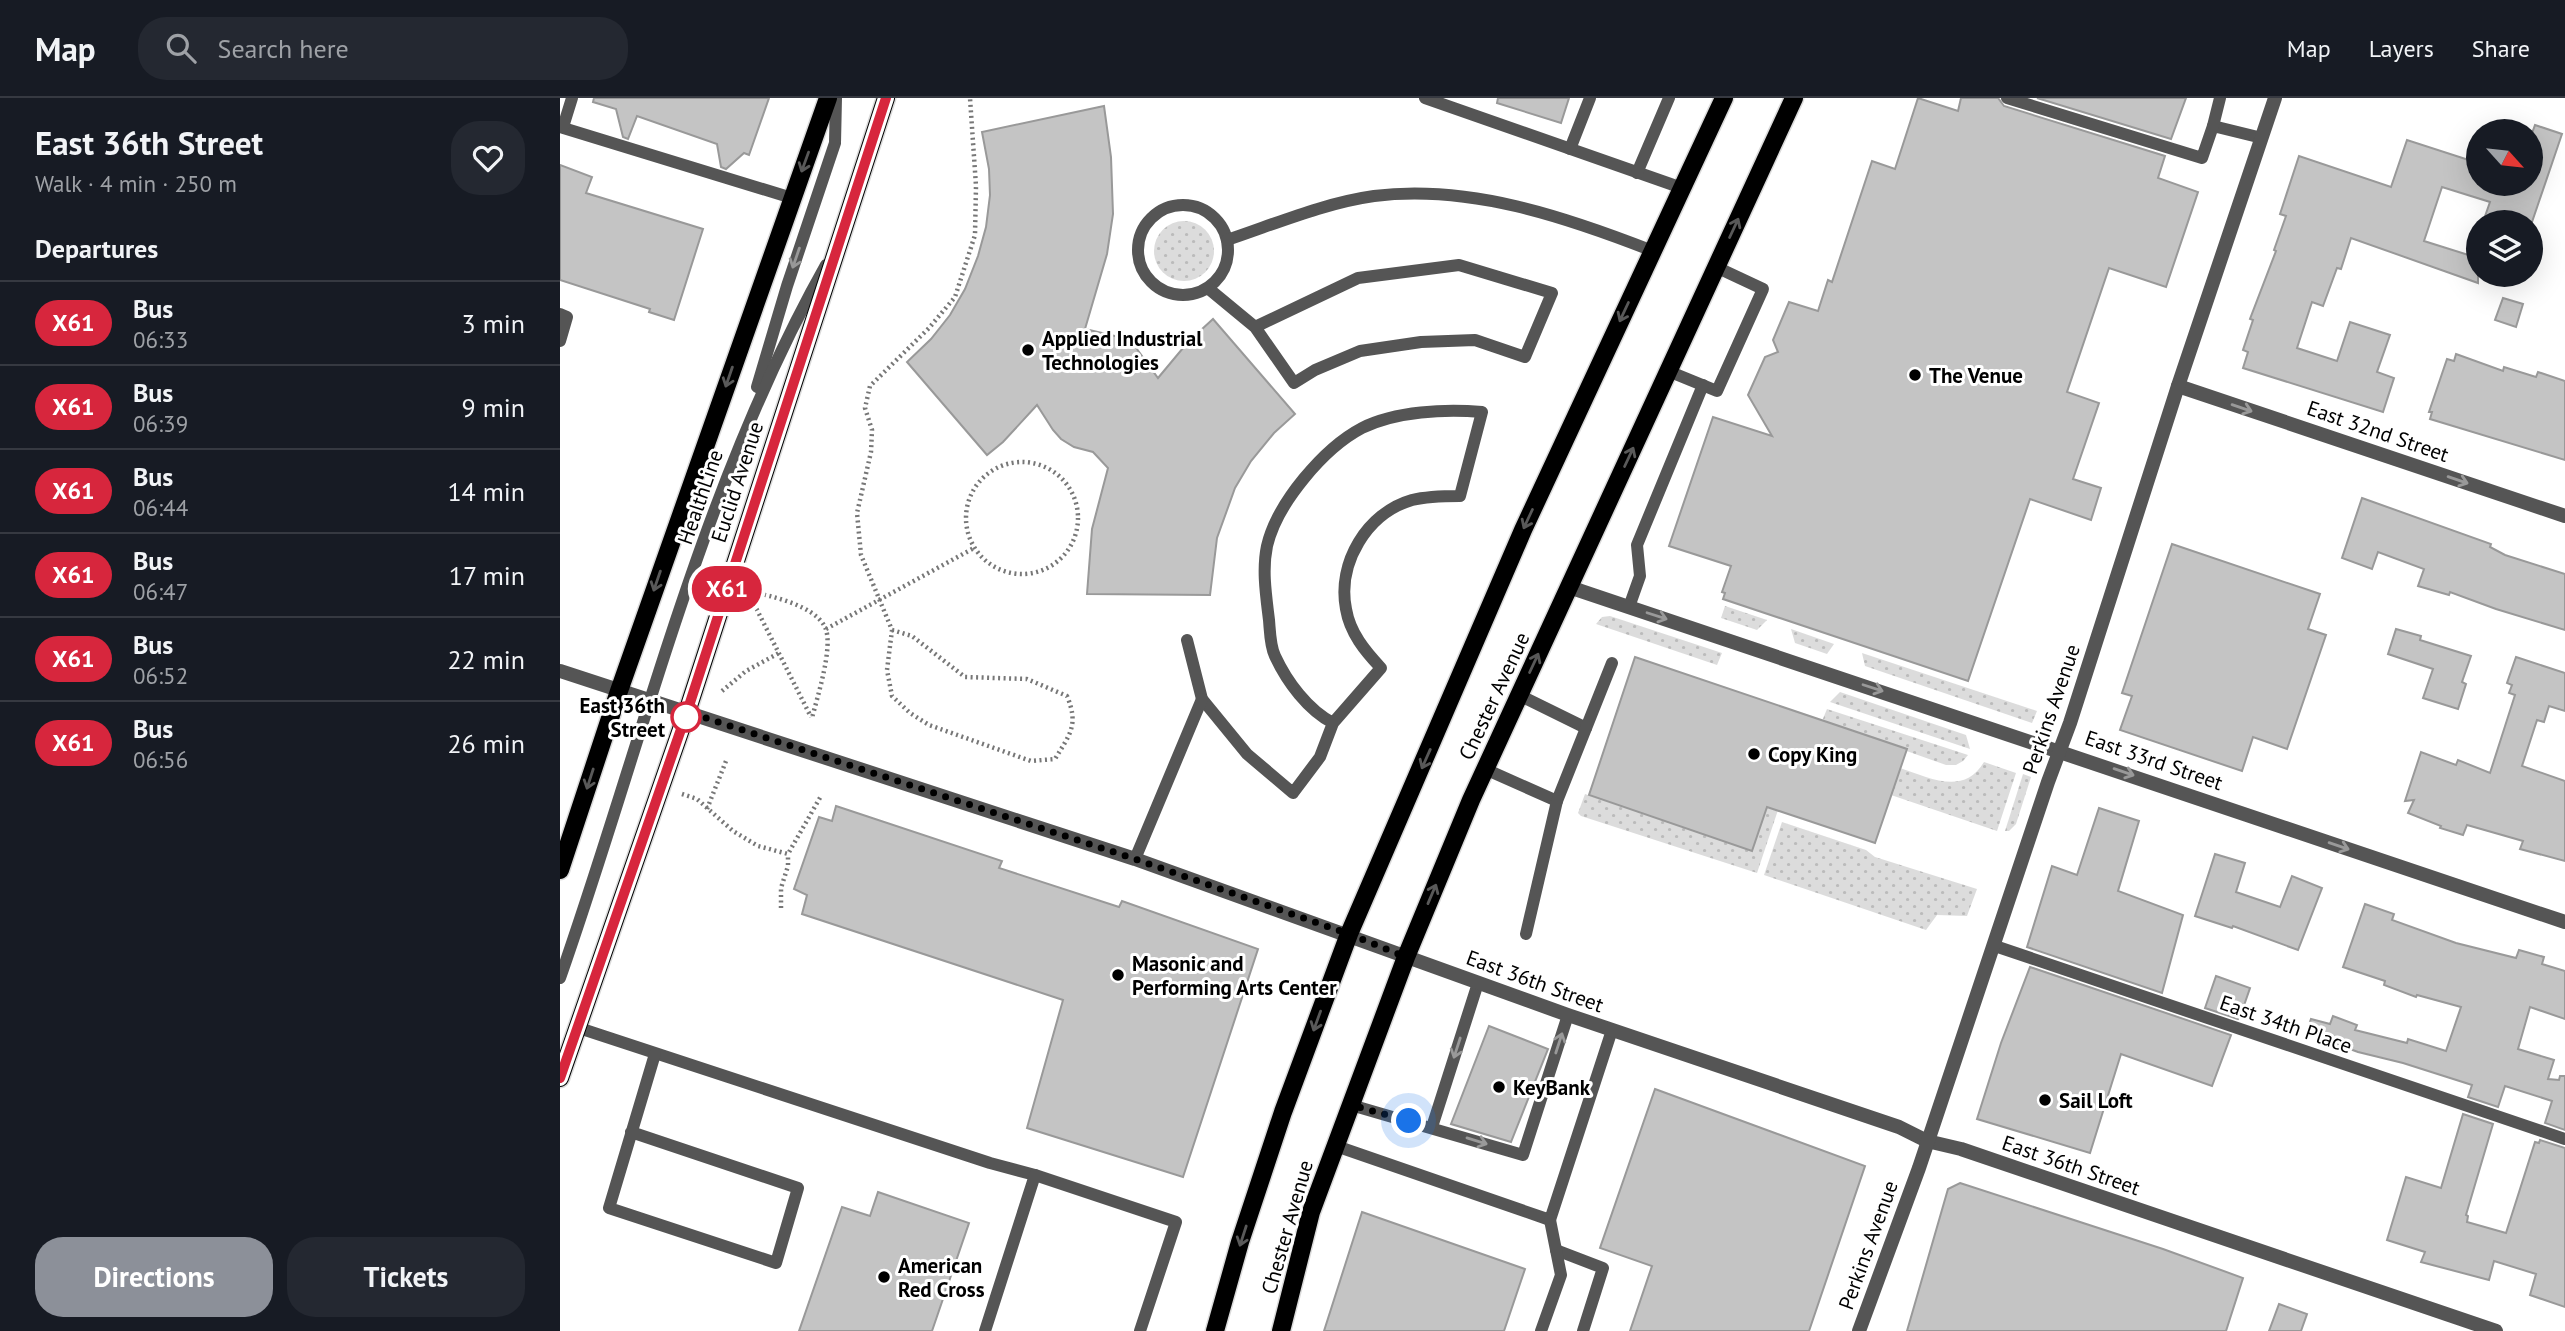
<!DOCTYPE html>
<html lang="en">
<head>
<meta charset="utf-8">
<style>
  :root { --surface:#171b24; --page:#242831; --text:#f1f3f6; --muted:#9ea1a6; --line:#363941; --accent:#8c9099 }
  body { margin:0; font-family:"PT Sans",sans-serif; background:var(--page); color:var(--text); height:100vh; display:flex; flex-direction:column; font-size:26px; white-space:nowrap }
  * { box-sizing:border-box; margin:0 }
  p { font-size:23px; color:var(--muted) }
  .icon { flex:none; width:38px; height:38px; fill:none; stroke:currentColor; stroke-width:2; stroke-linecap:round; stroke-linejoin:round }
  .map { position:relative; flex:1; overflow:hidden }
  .side { display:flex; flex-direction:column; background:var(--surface); width:560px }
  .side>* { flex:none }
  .badge { padding:0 14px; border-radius:23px; font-size:24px; line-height:46px }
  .needle { width:46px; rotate:117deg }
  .controls { position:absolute; left:1906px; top:21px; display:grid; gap:14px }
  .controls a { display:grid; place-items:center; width:77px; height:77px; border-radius:50%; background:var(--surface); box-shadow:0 7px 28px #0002; font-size:35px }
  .you { position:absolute; width:35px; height:35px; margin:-18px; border:5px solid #fff; border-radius:50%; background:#1a73e8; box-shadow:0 0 0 10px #1a73e833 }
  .map>.badge { position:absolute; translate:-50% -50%; box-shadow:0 0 0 4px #fff }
  h2 { padding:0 35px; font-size:26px; line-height:63px }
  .round { display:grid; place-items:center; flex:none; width:74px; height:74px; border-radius:28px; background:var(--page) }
  .overview { display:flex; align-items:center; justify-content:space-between; height:119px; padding:0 35px }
  h1 { font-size:33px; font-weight:700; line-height:52px }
  .button { display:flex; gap:14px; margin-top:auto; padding:14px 35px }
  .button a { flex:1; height:80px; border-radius:28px; background:var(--accent); color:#fff; font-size:28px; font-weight:700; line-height:80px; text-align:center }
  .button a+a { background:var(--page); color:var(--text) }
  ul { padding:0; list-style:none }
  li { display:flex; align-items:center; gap:21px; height:84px; padding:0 35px; border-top:2px solid var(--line) }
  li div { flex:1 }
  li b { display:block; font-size:26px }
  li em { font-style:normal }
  li .badge { min-width:77px; font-weight:700; text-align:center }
  header { display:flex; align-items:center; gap:42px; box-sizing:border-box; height:98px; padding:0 35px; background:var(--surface); border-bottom:2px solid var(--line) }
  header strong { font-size:33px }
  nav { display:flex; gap:38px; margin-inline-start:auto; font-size:24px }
  .search { width:490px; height:63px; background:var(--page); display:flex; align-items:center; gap:18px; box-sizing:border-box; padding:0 24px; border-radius:28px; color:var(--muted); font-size:26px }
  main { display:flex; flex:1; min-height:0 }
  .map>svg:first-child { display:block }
  .grass { fill:url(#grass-dots) }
  .building { fill:#c4c4c4; stroke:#999; stroke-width:2 }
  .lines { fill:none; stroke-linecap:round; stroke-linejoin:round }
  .primary-casing { stroke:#dbdbdb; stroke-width:21 }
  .path { stroke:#777; stroke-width:4.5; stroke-dasharray:2 3.5; stroke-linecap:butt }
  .service { stroke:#555; stroke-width:12 }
  .minor { stroke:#555; stroke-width:14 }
  .primary { stroke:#000; stroke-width:18 }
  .oneway { stroke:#595959 }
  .oneway2 { stroke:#999 }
  .line-casing { stroke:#fff; stroke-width:16 }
  .line { stroke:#d7263d; stroke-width:10 }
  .walk { stroke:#000; stroke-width:7; stroke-dasharray:0 12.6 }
  .poi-dot { fill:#000; stroke:#fff; stroke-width:2.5 }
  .stop-dot { fill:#fff; stroke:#d7263d; stroke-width:3.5 }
  .labels { text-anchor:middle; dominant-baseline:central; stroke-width:6; stroke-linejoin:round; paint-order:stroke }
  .poi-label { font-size:21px; font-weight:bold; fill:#000; stroke:#fff; text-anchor:start }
  .street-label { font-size:21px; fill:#000; stroke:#fff }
  .stop-label { font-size:21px; font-weight:bold; fill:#000; stroke:#fff; text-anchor:end }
</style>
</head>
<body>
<header>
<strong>Map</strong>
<div class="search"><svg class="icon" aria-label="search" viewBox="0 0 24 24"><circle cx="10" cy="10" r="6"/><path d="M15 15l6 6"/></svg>Search here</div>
<nav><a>Map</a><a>Layers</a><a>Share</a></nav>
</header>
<main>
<section class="side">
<div class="overview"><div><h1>East 36th Street</h1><p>Walk · 4 min · 250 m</p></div><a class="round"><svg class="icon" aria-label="heart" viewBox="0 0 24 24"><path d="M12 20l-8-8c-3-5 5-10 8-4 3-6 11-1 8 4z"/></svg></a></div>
<h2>Departures</h2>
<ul>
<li><span class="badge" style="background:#d7263d;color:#fff">X61</span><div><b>Bus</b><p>06:33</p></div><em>3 min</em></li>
<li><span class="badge" style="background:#d7263d;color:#fff">X61</span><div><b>Bus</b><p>06:39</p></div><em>9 min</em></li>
<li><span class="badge" style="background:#d7263d;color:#fff">X61</span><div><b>Bus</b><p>06:44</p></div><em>14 min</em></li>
<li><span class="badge" style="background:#d7263d;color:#fff">X61</span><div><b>Bus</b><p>06:47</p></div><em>17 min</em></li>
<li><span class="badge" style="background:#d7263d;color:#fff">X61</span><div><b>Bus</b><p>06:52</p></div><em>22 min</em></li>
<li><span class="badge" style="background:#d7263d;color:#fff">X61</span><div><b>Bus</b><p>06:56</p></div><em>26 min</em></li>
</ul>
<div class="button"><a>Directions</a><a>Tickets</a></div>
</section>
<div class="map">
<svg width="2005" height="1233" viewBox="0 0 2005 1233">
  <defs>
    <pattern id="grass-dots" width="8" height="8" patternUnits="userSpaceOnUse" patternTransform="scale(1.75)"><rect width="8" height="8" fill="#dcdcdc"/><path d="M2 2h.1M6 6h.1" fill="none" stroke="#bbb" stroke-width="1.8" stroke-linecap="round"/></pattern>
  </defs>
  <rect width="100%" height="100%" fill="#fff"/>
  <g class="grass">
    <circle cx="624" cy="153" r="30"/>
    <polygon points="1165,508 1207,522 1197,532 1161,520"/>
    <polygon points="1050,518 1162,555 1157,567 1036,526 1042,519"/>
    <polygon points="1231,531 1274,546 1267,556 1235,545"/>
    <polygon points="1302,555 1477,613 1472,625 1305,568"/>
    <polygon points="1280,594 1406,637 1410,651 1270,604"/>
    <polygon points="1267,611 1408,657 1403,663 1396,667 1386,667 1262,623"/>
    <path d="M 1424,664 L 1456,675 L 1437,733 L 1331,697 L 1340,670 C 1370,680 1404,698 1424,664 Z"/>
    <polygon points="1463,676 1471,679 1456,726 1449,733 1445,733"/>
    <polygon points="1025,696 1192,753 1207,709 1218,712 1197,775 1021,718 1018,715"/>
    <polygon points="1222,724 1306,752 1315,759 1417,791 1407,818 1377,817 1366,832 1204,777"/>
  </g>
  <g class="building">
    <polygon points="34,0 209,0 189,57 184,55 166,71 161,69 157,46 77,18 68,41 63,39 56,11 33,4"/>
    <polygon points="938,0 1009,0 1001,25 937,5"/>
    <polygon points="1358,0 1398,13 1401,0 1438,0 1444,8 1605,58 1598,80 1638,94 1606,189 1549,170 1507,294 1539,305 1513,381 1541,390 1531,422 1470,401 1408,583 1163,501 1165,495 1162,494 1171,468 1109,448 1153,319 1212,338 1188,297 1205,259 1218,254 1213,242 1229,204 1258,213 1268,182 1272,184 1312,63 1335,71"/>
    <polygon points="1477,0 1626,0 1611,41"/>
    <polygon points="544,8 551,59 553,116 547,156 525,231 559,239 574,247 598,280 628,244 653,221 735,316 714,335 691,363 675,390 657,440 650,497 527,496 532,431 548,370 533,354 514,349 501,341 493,332 477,307 443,344 427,357 347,264 371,241 390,217 405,191 418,158 426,129 430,97 429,71 422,34"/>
    <polygon points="1975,27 2002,36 1972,124 1923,124 1930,104 1882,89 1864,143 1918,160 1918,185 1791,140 1781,171 1777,170 1763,208 1752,204 1737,250 1777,263 1790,224 1830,237 1817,274 1834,280 1823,314 1683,270 1688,254 1683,252 1693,222 1690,221 1716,153 1714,152 1726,118 1720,116 1739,58 1831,89 1847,42 1918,65 1918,86 1970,86 1970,41"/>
    <polygon points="0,67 32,79 26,95 143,131 114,222 89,214 90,211 0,182"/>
    <polygon points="1943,200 1963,206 1956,229 1935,222"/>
    <polygon points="1896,256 1943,273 1944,269 1976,279 1978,274 2005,283 2005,362 1870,321 1872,314 1869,314 1887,261 1894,263"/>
    <polygon points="1802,400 1931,446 1930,449 1945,457 2005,476 2005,532 1936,511 1890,494 1889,497 1858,488 1864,471 1818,454 1812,471 1782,460"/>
    <polygon points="1612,446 1760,496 1748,531 1766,537 1727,651 1693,639 1682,673 1560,632 1572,598 1562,595"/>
    <polygon points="1836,531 1861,538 1860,542 1911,558 1902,584 1906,586 1898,611 1863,600 1873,571 1828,556"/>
    <polygon points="1075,559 1347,651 1315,745 1207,709 1192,753 1029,697"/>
    <polygon points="1956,559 2005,575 2005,613 1989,608 1984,624 1977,622 1962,668 2005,683 2005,763 1960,751 1963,743 1907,727 1903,737 1880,730 1881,728 1848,715 1854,702 1845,703 1861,654 1896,667 1898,662 1930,675 1955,597 1949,595 1952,587 1947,585"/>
    <polygon points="276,708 442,763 439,770 559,809 562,803 698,851 623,1079 467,1030 503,902 242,816 247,797 234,791 259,719 272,723"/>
    <polygon points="1539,710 1579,723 1558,793 1623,817 1602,895 1467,849 1492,768 1517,777"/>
    <polygon points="1655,756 1685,765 1676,794 1720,809 1732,778 1762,790 1738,852 1673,828 1672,830 1635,818"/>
    <polygon points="1805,806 1834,816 1832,822 1896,845 1956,860 1959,852 1984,859 1982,866 2005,873 2005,921 1970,909 1958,951 1994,962 1988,981 1999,982 2000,978 2005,978 2005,1032 1985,1025 1992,1003 1945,988 1938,1009 1908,999 1912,987 1843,965 1798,954 1746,935 1751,921 1770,926 1773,918 1797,927 1795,932 1847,945 1848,941 1886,953 1901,909 1857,897 1856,899 1824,887 1825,883 1783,869"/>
    <polygon points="1470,869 1671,937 1652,988 1561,956 1530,1055 1417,1021 1441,945"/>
    <polygon points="1656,878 1690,890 1680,919 1678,921 1645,910"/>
    <polygon points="929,928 988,951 951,1044 891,1026"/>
    <polygon points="1095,991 1305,1068 1249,1233 1070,1233 1092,1168 1040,1150"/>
    <polygon points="1903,1016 1933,1026 1906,1117 1908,1118 1907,1124 1946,1135 1975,1044 1979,1045 1980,1042 2005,1050 2005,1209 1970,1197 1976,1176 1934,1163 1929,1182 1861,1164 1865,1154 1827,1142 1846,1079 1881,1090"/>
    <polygon points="1400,1085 1603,1151 1683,1180 1666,1233 1347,1233 1388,1091"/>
    <polygon points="318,1094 409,1125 372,1233 239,1233 282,1109 310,1118"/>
    <polygon points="802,1114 965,1171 944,1233 764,1233"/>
    <polygon points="1719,1206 1747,1216 1741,1233 1709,1233"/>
  </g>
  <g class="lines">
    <defs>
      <g id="primary">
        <polyline points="0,772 59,593 268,0"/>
        <polyline points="0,980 127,614 326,0"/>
        <polyline points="655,1233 680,1144 723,1014 789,836 963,432 1164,0"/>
        <polyline points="721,1233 751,1114 846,859 911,702 1234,0"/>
      </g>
    </defs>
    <use href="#primary" class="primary-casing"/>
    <g class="path">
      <circle cx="462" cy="420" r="56"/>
      <path d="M 188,493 C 211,498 254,507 265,529 C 274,548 257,600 252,620"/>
      <polyline points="189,496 251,619"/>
      <polyline points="266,531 414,450"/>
      <path d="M 332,532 L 352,538 L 405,579 L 467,581 L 507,598 C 519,627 510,636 495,661 L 471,663 L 369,627 L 350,615 L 332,598 L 327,572 L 332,532 L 301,457 L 297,415 L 311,354 L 312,332 L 305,310 L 310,288 L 369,230 L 395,199 L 415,137 L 416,88 L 410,0"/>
      <polyline points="162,593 186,573 219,555"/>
      <polyline points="122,696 137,701 173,733 198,748 228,756 261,698"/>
      <polyline points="147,711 166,663"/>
      <polyline points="221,810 221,790 228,768 228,756"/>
    </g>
    <g class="service">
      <polyline points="865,0 1122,90"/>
      <polyline points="1447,0 1642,60 1653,28 1702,40"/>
      <polyline points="1653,28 1660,0"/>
      <polyline points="0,29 232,100"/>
      <polyline points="3,29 12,0"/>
      <polyline points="1010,51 1030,0"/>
      <polyline points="1077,75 1109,0"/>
      <circle cx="623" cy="152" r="45"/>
      <path d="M 667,142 C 715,126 764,105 814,98 C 909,86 1006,119 1093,153"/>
      <polyline points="649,191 695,229 798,180 899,167 992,195 965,259 915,242 861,244 800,253 755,272 734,285 695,229"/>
      <polyline points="0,216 7,219 0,243"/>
      <polyline points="1108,273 1157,293 1203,191 1156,169"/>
      <polyline points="197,289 227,188 275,45 276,0"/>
      <polyline points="1069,509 1080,478 1077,447 1143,287"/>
      <path d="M 627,542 L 642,601 L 687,656 L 733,695 L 760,659 L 773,625 L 821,570 C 805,553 790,535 786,511 C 777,465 807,415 852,402 C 868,398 884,398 900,398 L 922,314 C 885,311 836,313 802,330 C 764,350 717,405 707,448 C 702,472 706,497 709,522 C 710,533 710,548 715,558 C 727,584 748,612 773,625"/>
      <polyline points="959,597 1026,630"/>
      <polyline points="925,671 997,703 1052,565"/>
      <polyline points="575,761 642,601"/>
      <polyline points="966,836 997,703"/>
      <polyline points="1435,848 2005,1041"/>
      <path d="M 0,880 C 84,641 141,389 266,167"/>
      <polyline points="19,930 430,1065 475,1077"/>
      <polyline points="791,1007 963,1057 1008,917"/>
      <polyline points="872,1029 918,885"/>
      <polyline points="71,1034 238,1090 216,1165 49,1110 95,956"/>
      <polyline points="776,1048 990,1122 1052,932"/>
      <polyline points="996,1152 1043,1170 1023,1233"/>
      <polyline points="425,1233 475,1077 616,1124 580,1233"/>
      <polyline points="981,1233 1001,1177 990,1122"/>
    </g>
    <g class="minor">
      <polyline points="1618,288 2005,418"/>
      <polyline points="1009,489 2005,824"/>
      <polyline points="0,573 575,761 1008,917 1339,1029 1367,1043 1401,1051 1936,1233"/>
      <polyline points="1299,1233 1359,1070 1488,684 1510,625 1618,288 1715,0"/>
    </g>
    <use href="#primary" class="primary"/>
  </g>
  <defs><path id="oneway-shaft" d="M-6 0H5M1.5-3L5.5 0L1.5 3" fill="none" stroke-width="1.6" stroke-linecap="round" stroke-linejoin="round" transform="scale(1.75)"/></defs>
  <g class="oneway">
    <use href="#oneway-shaft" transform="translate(245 64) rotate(110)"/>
    <use href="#oneway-shaft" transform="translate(1174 130) rotate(-65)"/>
    <use href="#oneway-shaft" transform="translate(1064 214) rotate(115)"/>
    <use href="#oneway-shaft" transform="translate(169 279) rotate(109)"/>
    <use href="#oneway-shaft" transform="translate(1069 359) rotate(-65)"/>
    <use href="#oneway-shaft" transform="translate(968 421) rotate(115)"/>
    <use href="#oneway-shaft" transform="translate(97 483) rotate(109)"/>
    <use href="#oneway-shaft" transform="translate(974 565) rotate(-65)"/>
    <use href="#oneway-shaft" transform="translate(866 661) rotate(114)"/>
    <use href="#oneway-shaft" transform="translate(30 681) rotate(108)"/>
    <use href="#oneway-shaft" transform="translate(872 796) rotate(-67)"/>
    <use href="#oneway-shaft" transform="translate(757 923) rotate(110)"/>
    <use href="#oneway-shaft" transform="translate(683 1138) rotate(108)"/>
  </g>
  <g class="oneway2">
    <use href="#oneway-shaft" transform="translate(236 160) rotate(109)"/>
    <use href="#oneway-shaft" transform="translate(1682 310) rotate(19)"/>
    <use href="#oneway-shaft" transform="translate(1898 382) rotate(19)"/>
    <use href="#oneway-shaft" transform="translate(1097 518) rotate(18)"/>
    <use href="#oneway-shaft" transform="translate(1313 590) rotate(18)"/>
    <use href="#oneway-shaft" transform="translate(1564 674) rotate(19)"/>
    <use href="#oneway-shaft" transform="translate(1779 748) rotate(19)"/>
    <use href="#oneway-shaft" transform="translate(999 945) rotate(-72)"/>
    <use href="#oneway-shaft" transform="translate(897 950) rotate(108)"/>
    <use href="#oneway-shaft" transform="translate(917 1043) rotate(17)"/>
  </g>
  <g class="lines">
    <defs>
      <polyline id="line" points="0,980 127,614 326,0"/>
    </defs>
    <use href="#line" class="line-casing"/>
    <use href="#line" class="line"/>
    <polyline class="walk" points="126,619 127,614 146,620 575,761 789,836 846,859 791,1007 849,1023"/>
  </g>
  <g class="poi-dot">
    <circle cx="468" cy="252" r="7"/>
    <circle cx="1355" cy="277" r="7"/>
    <circle cx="1194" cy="656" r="7"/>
    <circle cx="558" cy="877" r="7"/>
    <circle cx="939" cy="989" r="7"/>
    <circle cx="1485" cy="1002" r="7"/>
    <circle cx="324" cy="1179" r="7"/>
  </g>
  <circle class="stop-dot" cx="126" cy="619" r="14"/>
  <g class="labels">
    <g class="poi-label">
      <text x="482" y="240">Applied Industrial<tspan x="482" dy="24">Technologies</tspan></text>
      <text x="1369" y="277">The Venue</text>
      <text x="1208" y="656">Copy King</text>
      <text x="572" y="865">Masonic and<tspan x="572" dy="24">Performing Arts Center</tspan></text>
      <text x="953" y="989">KeyBank</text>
      <text x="1499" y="1002">Sail Loft</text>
      <text x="338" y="1167">American<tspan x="338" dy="24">Red Cross</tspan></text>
    </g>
    <g class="street-label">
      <text transform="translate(1818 333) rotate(19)">East 32nd Street</text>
      <text transform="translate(177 384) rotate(-72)">Euclid Avenue</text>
      <text transform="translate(140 399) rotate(-71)">HealthLine</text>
      <text transform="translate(934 598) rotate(-65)">Chester Avenue</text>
      <text transform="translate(1491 611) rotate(-71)">Perkins Avenue</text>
      <text transform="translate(1594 662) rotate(19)">East 33rd Street</text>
      <text transform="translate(975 883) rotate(20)">East 36th Street</text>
      <text transform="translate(1726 926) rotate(19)">East 34th Place</text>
      <text transform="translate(1511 1067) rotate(19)">East 36th Street</text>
      <text transform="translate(727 1129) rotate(-74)">Chester Avenue</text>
      <text transform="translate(1308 1147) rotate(-70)">Perkins Avenue</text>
    </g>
    <g class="stop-label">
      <text x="105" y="607">East 36th<tspan x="105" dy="24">Street</tspan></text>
    </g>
  </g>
</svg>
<div class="controls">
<a><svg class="needle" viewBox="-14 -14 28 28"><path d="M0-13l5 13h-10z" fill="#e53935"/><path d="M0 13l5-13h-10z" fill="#9ea1a6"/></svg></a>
<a><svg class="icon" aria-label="layers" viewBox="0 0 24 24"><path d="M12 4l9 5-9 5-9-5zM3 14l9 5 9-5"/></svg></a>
</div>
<div class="you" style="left:849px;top:1023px"></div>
<b class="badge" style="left:167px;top:491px;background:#d7263d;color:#fff">X61</b>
</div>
</main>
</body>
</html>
